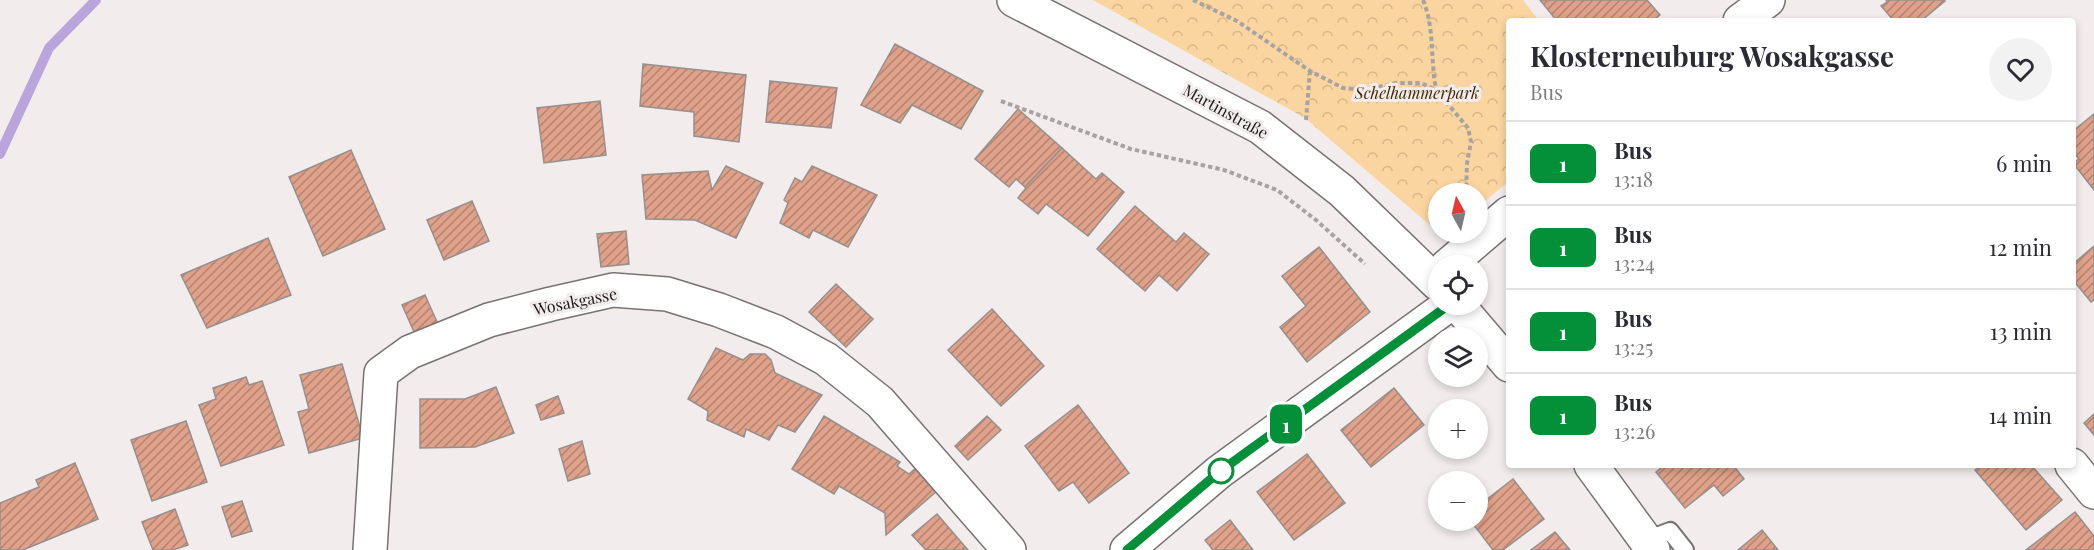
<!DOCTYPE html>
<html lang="en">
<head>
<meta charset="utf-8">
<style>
  :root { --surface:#fff; --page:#f2f2f3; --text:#2b2b33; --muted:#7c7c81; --line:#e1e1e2 }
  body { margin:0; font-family:"Playfair Display",serif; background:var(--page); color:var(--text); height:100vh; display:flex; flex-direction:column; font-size:22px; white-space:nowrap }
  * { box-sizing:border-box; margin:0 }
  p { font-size:20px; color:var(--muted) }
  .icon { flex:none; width:33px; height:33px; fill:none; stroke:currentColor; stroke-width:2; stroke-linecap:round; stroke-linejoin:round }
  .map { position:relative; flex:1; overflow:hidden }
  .sheet { position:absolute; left:1506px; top:18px; width:570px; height:450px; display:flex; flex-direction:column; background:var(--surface); border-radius:6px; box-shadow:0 3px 9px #0003 }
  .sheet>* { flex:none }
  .badge { padding:0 12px; border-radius:9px; font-size:21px; line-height:39px }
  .needle { width:39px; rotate:352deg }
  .tools { position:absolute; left:1428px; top:183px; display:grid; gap:12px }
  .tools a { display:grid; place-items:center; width:60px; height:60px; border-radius:50%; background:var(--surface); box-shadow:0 3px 9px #0003; font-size:30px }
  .map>.badge { position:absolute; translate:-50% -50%; box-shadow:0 0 0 3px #fff }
  .round { display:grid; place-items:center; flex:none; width:63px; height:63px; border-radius:32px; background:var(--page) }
  .headline { display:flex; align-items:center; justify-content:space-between; height:102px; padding:0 24px }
  h1 { font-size:28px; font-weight:700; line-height:45px }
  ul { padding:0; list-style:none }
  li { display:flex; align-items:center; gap:18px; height:84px; padding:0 24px; border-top:2px solid var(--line) }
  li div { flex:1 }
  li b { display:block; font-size:22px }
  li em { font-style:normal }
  li .badge { min-width:66px; font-weight:700; text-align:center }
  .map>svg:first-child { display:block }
  .park { fill:url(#park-crowns) }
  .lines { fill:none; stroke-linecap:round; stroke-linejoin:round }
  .stream { stroke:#baa4dc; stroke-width:10 }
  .building { fill:url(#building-hatch); stroke:#95908e; stroke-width:1.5 }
  .lane-casing { stroke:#787273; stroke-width:20 }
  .street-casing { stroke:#787273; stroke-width:36 }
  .secondary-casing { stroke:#787273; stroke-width:36 }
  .path { stroke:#a8a3a3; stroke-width:4; stroke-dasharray:4.5 3; stroke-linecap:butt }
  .lane { stroke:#fff; stroke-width:16 }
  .street { stroke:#fff; stroke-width:33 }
  .secondary { stroke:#fff; stroke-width:33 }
  .line-casing { stroke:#fff; stroke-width:14 }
  .line { stroke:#039038; stroke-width:9 }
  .stop-dot { fill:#fff; stroke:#039038; stroke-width:3 }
  .labels { text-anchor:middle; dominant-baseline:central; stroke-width:6; stroke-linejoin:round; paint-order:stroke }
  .park-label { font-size:16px; font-style:italic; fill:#422900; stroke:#f2ecec }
  .street-label { font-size:16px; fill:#1c191a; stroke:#f2ecec }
</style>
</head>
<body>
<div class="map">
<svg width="2094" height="550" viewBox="0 0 2094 550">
  <defs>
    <pattern id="park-crowns" width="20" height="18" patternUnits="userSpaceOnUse" patternTransform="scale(1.5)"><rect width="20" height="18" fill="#fbd59f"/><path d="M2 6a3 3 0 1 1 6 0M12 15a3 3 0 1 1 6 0" fill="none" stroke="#d7b688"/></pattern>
    <pattern id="building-hatch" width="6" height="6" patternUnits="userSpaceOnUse" patternTransform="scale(1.5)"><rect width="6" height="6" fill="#dfa189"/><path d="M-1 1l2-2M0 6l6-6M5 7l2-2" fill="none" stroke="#b4826f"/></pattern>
  </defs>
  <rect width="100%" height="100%" fill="#f2ecec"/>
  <polygon class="park" points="1093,0 1523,0 1539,21 1509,21 1509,181 1478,207 1478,194 1438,194 1438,232 1305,118"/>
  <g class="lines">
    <polyline class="stream" points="0,154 49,48 96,0"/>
  </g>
  <g class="building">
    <polygon points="1540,0 1647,0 1660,15 1653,21 1557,21"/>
    <polygon points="1886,0 1944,0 1945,1 1921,21 1894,21 1881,6 1887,2"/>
    <polygon points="895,44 983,91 961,129 912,105 900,123 861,105"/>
    <polygon points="643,64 746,75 739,142 694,136 694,112 640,106"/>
    <polygon points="770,81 837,88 831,128 766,122"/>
    <polygon points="600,101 606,155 544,163 537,108"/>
    <polygon points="1018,109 1062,148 1025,187 1016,179 1009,187 975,159"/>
    <polygon points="2094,114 2094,190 2073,163 2079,159 2073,151 2073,131"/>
    <polygon points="1062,148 1096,179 1102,173 1124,192 1088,236 1046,204 1038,214 1018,198 1026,188 1025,187"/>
    <polygon points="351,150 385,229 323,256 289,177"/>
    <polygon points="726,166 763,183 736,238 695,220 646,219 642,175 708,171 712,190"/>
    <polygon points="812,166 877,195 848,247 813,230 809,238 780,223 788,203 784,200 795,178 802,182"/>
    <polygon points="472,201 489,241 444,260 427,220"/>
    <polygon points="1135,206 1176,242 1184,233 1209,254 1177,291 1159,275 1145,291 1097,249"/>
    <polygon points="626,231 629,264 601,267 597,234"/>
    <polygon points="268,238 291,295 207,328 181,275"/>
    <polygon points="2094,246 2094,300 2091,302 2073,280 2073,264"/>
    <polygon points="1319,247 1370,312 1307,362 1280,327 1306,306 1282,276"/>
    <polygon points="836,284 873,319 846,347 809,312"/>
    <polygon points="425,295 438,324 415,334 402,305"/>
    <polygon points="992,309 1044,366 1001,406 948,350"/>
    <polygon points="716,348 743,360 750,354 765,354 771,360 775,373 822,395 795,432 778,425 769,440 746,429 744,437 707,420 708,411 688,399"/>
    <polygon points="342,364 363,438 309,453 298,412 309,409 300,375"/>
    <polygon points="246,377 249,385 262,381 284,445 221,466 199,405 216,399 213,388"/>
    <polygon points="496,387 514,433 475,447 420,448 420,399 465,399"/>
    <polygon points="1394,388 1424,425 1371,467 1341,430"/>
    <polygon points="558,396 564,413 541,420 536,405"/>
    <polygon points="1078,405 1129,473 1089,503 1073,482 1059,491 1025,446"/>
    <polygon points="2094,414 2094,435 2084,423"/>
    <polygon points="824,416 900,462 897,466 909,474 917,467 937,491 886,535 885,513 839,486 834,494 792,469"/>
    <polygon points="987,416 1001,430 968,460 955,446"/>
    <polygon points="186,421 207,482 152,501 131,440"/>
    <polygon points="582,441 590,474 568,481 559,449"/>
    <polygon points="1307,454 1345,503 1294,540 1257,492"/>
    <polygon points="75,463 98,519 23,550 0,550 0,503 39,487 36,480"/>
    <polygon points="1665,465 1733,465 1744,479 1723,496 1714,485 1685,508 1656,472"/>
    <polygon points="1981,465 2031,465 2062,500 2026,530 1975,470"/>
    <polygon points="1513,479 1544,519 1503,550 1493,550 1470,520 1478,520 1478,506"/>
    <polygon points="242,501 252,531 232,537 222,507"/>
    <polygon points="175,509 188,545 173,550 153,550 142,522"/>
    <polygon points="2075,512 2094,536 2094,550 2026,550"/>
    <polygon points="937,514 968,550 926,550 912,535"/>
    <polygon points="1230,520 1253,550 1213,550 1205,540"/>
    <polygon points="1762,530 1778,550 1738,550"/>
    <polygon points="1555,532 1570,550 1531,550"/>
  </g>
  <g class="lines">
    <defs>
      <polyline id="lane" points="1646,540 1670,531 1685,550"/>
      <g id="street">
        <polyline points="1740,21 1768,0"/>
        <polyline points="1447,266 1509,213"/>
        <polyline points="2072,465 2094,492"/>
        <polyline points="370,550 381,373 410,352 489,320 551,304 613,290 667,294 719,310 776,332 826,359 880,402 1009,550"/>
        <polyline points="1127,550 1219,472 1450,304"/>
      </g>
      <g id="secondary">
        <polyline points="1014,0 1260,127 1342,191 1438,284"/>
        <polyline points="1457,304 1509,365"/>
        <polyline points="1591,465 1653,550"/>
      </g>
    </defs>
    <use href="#lane" class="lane-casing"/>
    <use href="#street" class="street-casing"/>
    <use href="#secondary" class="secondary-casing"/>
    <g class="path">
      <polyline points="1193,0 1237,21 1310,71 1343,88 1365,90 1396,83 1421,83 1436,90 1468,128 1471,142 1467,163 1466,194"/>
      <path d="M 1423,0 C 1435,29 1430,59 1436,89"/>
      <polyline points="1001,101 1131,149 1224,170 1277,190 1316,220 1365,264"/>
      <polyline points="1306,120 1310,71"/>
    </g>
    <use href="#lane" class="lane"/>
    <use href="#street" class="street"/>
    <use href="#secondary" class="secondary"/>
  </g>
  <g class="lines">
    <defs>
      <polyline id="line" points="1127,550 1219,472 1450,304"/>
    </defs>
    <use href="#line" class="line-casing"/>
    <use href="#line" class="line"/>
  </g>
  <circle class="stop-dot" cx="1221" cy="471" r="12"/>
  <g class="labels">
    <g class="park-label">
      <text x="1417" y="92">Schelhammerpark</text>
    </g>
    <g class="street-label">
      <text transform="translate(1226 111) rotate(29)">Martinstraße</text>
      <text transform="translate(575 301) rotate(-11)">Wosakgasse</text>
    </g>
  </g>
</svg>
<div class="tools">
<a><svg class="needle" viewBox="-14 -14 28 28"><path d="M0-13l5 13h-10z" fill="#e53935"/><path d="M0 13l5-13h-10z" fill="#7c7c81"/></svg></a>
<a><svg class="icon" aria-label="locate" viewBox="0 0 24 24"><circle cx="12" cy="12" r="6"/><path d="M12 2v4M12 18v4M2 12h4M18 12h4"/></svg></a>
<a><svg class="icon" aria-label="layers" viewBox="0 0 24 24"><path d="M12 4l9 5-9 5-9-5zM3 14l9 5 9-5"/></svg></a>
<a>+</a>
<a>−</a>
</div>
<b class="badge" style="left:1286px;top:424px;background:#039038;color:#fff">1</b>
<section class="sheet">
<div class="headline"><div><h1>Klosterneuburg Wosakgasse</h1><p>Bus</p></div><a class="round"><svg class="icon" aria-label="heart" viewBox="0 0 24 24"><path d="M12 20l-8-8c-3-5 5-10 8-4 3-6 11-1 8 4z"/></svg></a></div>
<ul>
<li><span class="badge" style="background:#039038;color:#fff">1</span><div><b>Bus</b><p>13:18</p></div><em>6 min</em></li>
<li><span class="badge" style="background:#039038;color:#fff">1</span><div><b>Bus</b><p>13:24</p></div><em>12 min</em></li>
<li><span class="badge" style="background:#039038;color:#fff">1</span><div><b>Bus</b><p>13:25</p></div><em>13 min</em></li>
<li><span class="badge" style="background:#039038;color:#fff">1</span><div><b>Bus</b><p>13:26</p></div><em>14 min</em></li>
</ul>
</section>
</div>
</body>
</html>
